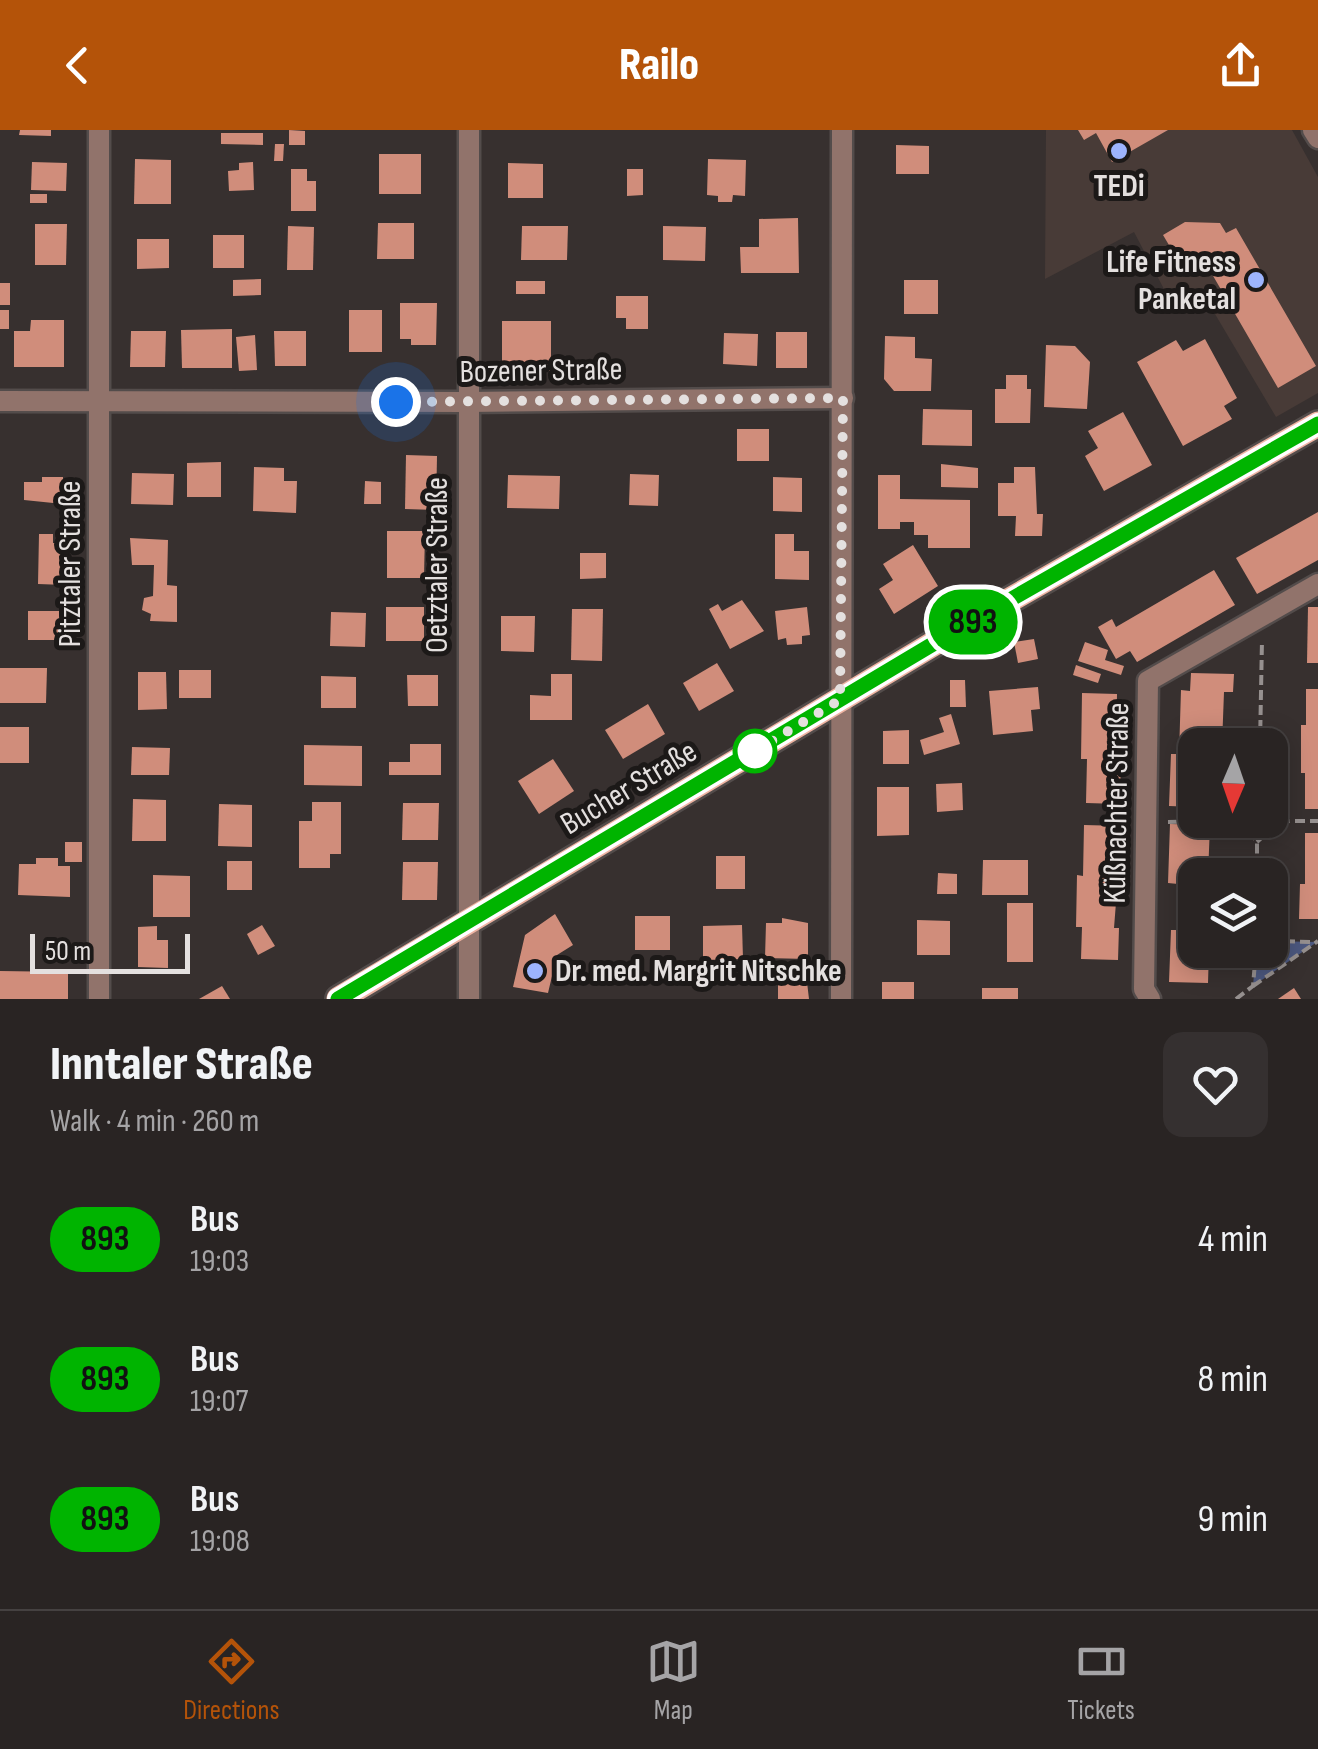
<!DOCTYPE html>
<html lang="en">
<head>
<meta charset="utf-8">
<style>
  :root { --surface:#292423; --page:#353030; --text:#f1f3f6; --muted:#a5a4a6; --line:#454141; --accent:#b45309 }
  body { margin:0; font-family:"Sofia Sans Condensed",sans-serif; background:var(--page); color:var(--text); height:100vh; display:flex; flex-direction:column; font-size:38px; white-space:nowrap }
  * { box-sizing:border-box; margin:0 }
  p { font-size:32px; color:var(--muted) }
  .icon { flex:none; width:55px; height:55px; fill:none; stroke:currentColor; stroke-width:2; stroke-linecap:round; stroke-linejoin:round }
  .map { position:relative; height:869px; overflow:hidden }
  .sheet { display:flex; flex-direction:column; background:var(--surface); flex:1 }
  .sheet>* { flex:none }
  .badge { padding:0 20px; border-radius:32px; font-size:35px; line-height:65px }
  .needle { width:65px; rotate:182deg }
  .buttons { position:absolute; left:1178px; top:598px; display:grid; gap:20px }
  .buttons a { display:grid; place-items:center; width:110px; height:110px; border-radius:20px; background:var(--surface); box-shadow:0 5px 25px #0003,0 0 0 2px var(--line); font-size:50px }
  .scale { position:absolute; left:30px; bottom:25px; width:160px; box-sizing:border-box; padding-left:10px; border:5px solid #e4e0df; border-top:0; font-size:28px; line-height:35px; white-space:nowrap; color:#e4e0df; -webkit-text-stroke:8px #1c1918; paint-order:stroke }
  .you { position:absolute; width:50px; height:50px; margin:-25px; border:8px solid #fff; border-radius:50%; background:#1a73e8; box-shadow:0 0 0 15px #1a73e833 }
  .map>.badge { position:absolute; translate:-50% -50%; box-shadow:0 0 0 5px #fff }
  .round { display:grid; place-items:center; flex:none; width:105px; height:105px; border-radius:20px; background:var(--page) }
  .overview { display:flex; align-items:center; justify-content:space-between; height:170px; padding:0 50px }
  h1 { font-size:48px; font-weight:800; line-height:75px }
  ul { padding:0; list-style:none }
  li { display:flex; align-items:center; gap:30px; height:140px; padding:0 50px }
  li div { flex:1 }
  li b { display:block; font-size:38px }
  li em { font-style:normal }
  li .badge { min-width:110px; font-weight:700; text-align:center }
  header { display:flex; justify-content:space-between; align-items:center; height:130px; padding:0 50px; background:var(--accent); color:#fff; font-size:45px; font-weight:800 }
  .dock { display:flex; justify-content:space-around; align-items:center; height:140px; border-top:2px solid var(--line); background:var(--surface); font-size:28px; color:var(--muted) }
  .dock a { display:grid; justify-items:center; gap:5px }
  .dock .selected { color:var(--accent) }
  .map>svg:first-child { display:block }
  .built { fill:#483b37 }
  .green { fill:#4c587f }
  .building { fill:#d08d7b }
  .lines { fill:none; stroke-linecap:round; stroke-linejoin:round }
  .minor-casing { stroke:#534c4b; stroke-width:25 }
  .major-casing { stroke:#534c4b; stroke-width:30 }
  .path { stroke:#96908f; stroke-width:4; stroke-dasharray:10 5; stroke-linecap:butt }
  .minor { stroke:#91736b; stroke-width:20 }
  .major { stroke:#efb4a3; stroke-width:25 }
  .line-casing { stroke:#fff; stroke-width:22 }
  .line { stroke:#00b400; stroke-width:15 }
  .walk { stroke:#e4e0df; stroke-width:10; stroke-dasharray:0 18 }
  .poi-dot { fill:#9db4fd; stroke:#1c1918; stroke-width:4 }
  .stop-dot { fill:#fff; stroke:#00b400; stroke-width:5 }
  .labels { text-anchor:middle; dominant-baseline:central; stroke-width:10; stroke-linejoin:round; paint-order:stroke }
  .poi-label { font-size:32px; font-weight:bold; fill:#e4e0df; stroke:#1c1918 }
  .street-label { font-size:32px; fill:#e4e0df; stroke:#1c1918 }
</style>
</head>
<body>
<header><svg class="icon" aria-label="back" viewBox="0 0 24 24"><path d="M15 5l-7 7 7 7"/></svg>Railo<svg class="icon" aria-label="share" viewBox="0 0 24 24"><path d="M12 15V3M7 8l5-5 5 5M5 13v7h14v-7"/></svg></header>
<div class="map">
<svg width="1318" height="869" viewBox="0 0 1318 869">
  <rect width="100%" height="100%" fill="#37302f"/>
  <polygon class="built" points="1046,0 1292,0 1318,47 1318,263 1276,287 1215,184 1165,161 1134,102 1045,149"/>
  <polygon class="green" points="1270,811 1317,812 1253,856 1256,820 1270,820"/>
  <g class="building">
    <polygon points="20,0 51,0 51,6 19,5"/>
    <polygon points="289,0 305,1 305,15 289,15"/>
    <polygon points="1078,0 1168,0 1112,32 1096,3 1084,10"/>
    <polygon points="221,3 263,3 263,15 221,14"/>
    <polygon points="275,14 284,14 283,31 274,31"/>
    <polygon points="896,15 929,16 929,44 896,44"/>
    <rect x="379" y="24" width="42" height="40"/>
    <polygon points="135,29 171,30 171,74 134,74"/>
    <polygon points="708,29 746,30 745,66 733,65 732,72 718,72 718,66 707,65"/>
    <polygon points="32,32 67,33 66,61 31,60"/>
    <polygon points="253,32 254,60 229,61 228,41 239,40 239,33"/>
    <polygon points="508,33 543,34 543,68 508,68"/>
    <polygon points="291,39 307,39 307,51 316,51 316,81 291,81"/>
    <polygon points="627,39 643,39 643,65 627,66"/>
    <rect x="30" y="64" width="17" height="9"/>
    <polygon points="798,88 799,143 741,143 740,117 759,117 759,89"/>
    <polygon points="1185,92 1220,93 1226,103 1236,98 1316,236 1278,258 1201,125 1182,137 1163,105"/>
    <polygon points="378,93 414,93 414,129 377,129"/>
    <polygon points="35,94 67,94 66,135 35,135"/>
    <polygon points="288,96 314,97 313,140 287,140"/>
    <polygon points="522,96 568,96 567,130 521,130"/>
    <polygon points="663,96 706,97 705,131 663,130"/>
    <rect x="213" y="105" width="31" height="33"/>
    <polygon points="137,109 169,109 169,138 137,139"/>
    <polygon points="261,149 261,165 233,166 233,150"/>
    <rect x="904" y="150" width="34" height="34"/>
    <rect x="516" y="151" width="29" height="13"/>
    <rect x="0" y="153" width="10" height="22"/>
    <polygon points="616,166 648,166 648,199 626,199 626,188 616,188"/>
    <polygon points="400,173 437,173 436,215 411,215 411,209 400,209"/>
    <rect x="0" y="180" width="9" height="19"/>
    <rect x="349" y="180" width="33" height="42"/>
    <polygon points="31,190 64,190 64,237 14,237 14,201 30,201"/>
    <rect x="502" y="191" width="49" height="50"/>
    <polygon points="232,199 232,238 182,238 181,200"/>
    <polygon points="131,201 166,201 165,237 130,237"/>
    <polygon points="274,201 306,201 306,236 275,236"/>
    <rect x="776" y="202" width="31" height="36"/>
    <polygon points="724,203 758,204 757,236 723,234"/>
    <polygon points="255,205 257,240 239,241 236,207"/>
    <polygon points="885,206 915,207 915,228 932,229 931,261 894,261 884,249"/>
    <polygon points="1205,209 1237,268 1224,276 1232,289 1183,316 1137,232 1176,210 1183,221"/>
    <polygon points="1046,215 1075,216 1090,232 1087,279 1044,277"/>
    <polygon points="1006,245 1027,245 1027,259 1031,259 1030,293 995,293 995,259 1006,259"/>
    <polygon points="923,279 972,280 972,316 922,315"/>
    <polygon points="1123,282 1152,335 1104,361 1085,326 1098,318 1088,301"/>
    <rect x="737" y="299" width="32" height="32"/>
    <polygon points="406,325 437,326 436,380 405,379"/>
    <polygon points="221,332 221,367 187,367 187,333"/>
    <polygon points="941,334 978,338 978,358 941,357"/>
    <polygon points="254,337 284,338 284,351 297,351 296,383 253,381"/>
    <polygon points="1014,337 1035,337 1037,384 1043,384 1042,406 1015,406 1016,386 998,386 998,353 1014,353"/>
    <polygon points="132,343 174,344 173,375 131,374"/>
    <polygon points="630,344 659,345 658,376 629,375"/>
    <polygon points="508,345 560,346 559,379 507,378"/>
    <polygon points="878,345 900,345 900,369 970,370 970,418 928,418 928,405 914,405 914,392 900,392 900,399 878,399"/>
    <polygon points="42,347 63,347 63,374 24,370 24,352 42,352"/>
    <polygon points="773,347 802,348 802,382 773,381"/>
    <polygon points="365,351 381,352 381,374 364,374"/>
    <polygon points="1318,382 1318,430 1257,464 1236,428"/>
    <polygon points="387,401 425,401 424,448 387,448"/>
    <polygon points="39,404 53,404 53,413 65,413 65,455 38,454"/>
    <polygon points="775,404 794,404 794,421 809,421 809,450 775,449"/>
    <polygon points="130,408 168,410 167,455 177,456 177,492 150,491 151,484 142,480 144,468 153,466 154,435 132,435"/>
    <polygon points="913,415 938,456 894,484 879,459 893,450 883,434"/>
    <polygon points="580,423 606,423 606,448 580,449"/>
    <polygon points="1214,440 1235,475 1137,532 1130,521 1116,529 1098,497 1112,489 1116,497"/>
    <polygon points="742,470 764,501 730,519 709,479 718,474 722,481"/>
    <rect x="386" y="477" width="38" height="34"/>
    <polygon points="807,477 810,505 802,506 802,514 787,515 786,508 778,510 775,481"/>
    <polygon points="1308,477 1318,477 1318,533 1307,533"/>
    <polygon points="572,479 603,479 602,531 571,530"/>
    <rect x="28" y="481" width="34" height="29"/>
    <polygon points="331,482 366,483 365,517 330,516"/>
    <polygon points="501,486 535,486 534,522 501,521"/>
    <polygon points="1034,509 1038,529 1018,533 1014,512"/>
    <polygon points="1085,512 1108,520 1105,530 1124,536 1121,545 1078,531"/>
    <polygon points="717,533 734,561 699,581 683,553"/>
    <polygon points="1076,535 1101,544 1098,553 1073,545"/>
    <polygon points="0,538 47,538 46,573 0,573"/>
    <rect x="179" y="540" width="32" height="28"/>
    <polygon points="138,542 166,542 167,579 138,580"/>
    <polygon points="1191,543 1234,544 1233,562 1224,562 1222,615 1195,615 1195,677 1169,676 1171,624 1179,624 1181,560 1190,561"/>
    <polygon points="551,544 572,544 572,590 530,590 530,565 551,566"/>
    <polygon points="407,545 438,545 438,576 408,576"/>
    <polygon points="321,546 356,547 356,578 321,578"/>
    <polygon points="950,550 965,550 966,577 950,577"/>
    <polygon points="1038,557 1040,579 1031,580 1033,601 993,605 989,561"/>
    <polygon points="1306,559 1318,559 1318,679 1305,679 1305,643 1301,643 1301,595 1306,595"/>
    <polygon points="1082,563 1117,564 1116,629 1121,630 1120,674 1086,673 1087,629 1081,629"/>
    <polygon points="648,574 665,604 623,629 605,600"/>
    <polygon points="951,584 960,614 924,625 920,610 944,602 939,588"/>
    <rect x="0" y="597" width="29" height="36"/>
    <polygon points="909,600 909,634 883,634 883,601"/>
    <polygon points="410,614 441,614 441,645 389,645 389,632 410,632"/>
    <polygon points="304,615 362,616 362,656 304,655"/>
    <polygon points="132,617 170,618 169,645 131,645"/>
    <polygon points="553,629 574,661 539,684 518,651"/>
    <polygon points="962,653 963,680 937,682 936,654"/>
    <polygon points="877,657 909,657 909,705 877,706"/>
    <polygon points="133,669 166,670 166,711 132,711"/>
    <polygon points="312,672 341,672 341,724 330,724 330,738 299,738 299,691 312,691"/>
    <polygon points="403,673 439,673 438,710 402,710"/>
    <polygon points="219,674 252,675 252,717 218,716"/>
    <polygon points="1170,694 1210,695 1208,745 1195,745 1195,820 1209,820 1208,853 1169,852 1171,800 1176,800 1178,754 1168,753"/>
    <polygon points="1084,695 1122,696 1114,798 1119,798 1118,830 1081,829 1082,797 1076,797 1077,745 1083,746"/>
    <polygon points="1305,703 1318,703 1318,789 1299,789 1300,754 1305,754"/>
    <rect x="65" y="712" width="17" height="20"/>
    <rect x="716" y="726" width="29" height="33"/>
    <polygon points="36,728 58,728 58,736 70,736 70,767 18,765 19,734 36,734"/>
    <polygon points="983,730 1028,730 1028,765 982,765"/>
    <rect x="227" y="731" width="25" height="29"/>
    <polygon points="403,732 438,732 437,770 402,770"/>
    <polygon points="938,743 957,744 957,764 937,764"/>
    <polygon points="153,745 190,746 190,787 153,787"/>
    <rect x="1007" y="773" width="26" height="59"/>
    <polygon points="555,784 573,815 557,825 548,863 513,857 525,805"/>
    <rect x="635" y="786" width="35" height="34"/>
    <polygon points="782,788 808,793 808,829 765,828 766,793 782,793"/>
    <polygon points="917,790 950,791 950,825 917,825"/>
    <polygon points="262,795 275,816 258,825 247,804"/>
    <polygon points="742,795 743,829 703,830 703,796"/>
    <polygon points="157,796 157,810 168,810 168,838 138,837 138,797"/>
    <polygon points="0,841 68,842 68,869 0,869"/>
    <polygon points="782,847 801,847 801,852 807,852 809,869 778,869 778,852 782,852"/>
    <rect x="882" y="852" width="32" height="17"/>
    <polygon points="222,856 230,869 199,869"/>
    <rect x="982" y="858" width="36" height="11"/>
    <polygon points="1294,858 1301,869 1278,869"/>
  </g>
  <g class="lines">
    <defs>
      <g id="minor">
        <polyline points="1313,0 1318,8"/>
        <polyline points="0,271 467,272 843,268"/>
        <polyline points="99,869 99,0"/>
        <polyline points="469,869 469,0"/>
        <polyline points="841,869 842,0"/>
        <polyline points="1150,869 1144,859 1148,551 1318,454"/>
      </g>
      <polyline id="major" points="339,869 938,511 1318,294"/>
    </defs>
    <use href="#minor" class="minor-casing"/>
    <use href="#major" class="major-casing"/>
    <g class="path">
      <polyline points="1260,615 1262,510"/>
      <polyline points="1239,690 1257,712 1257,745"/>
      <polyline points="1280,691 1318,691"/>
      <polyline points="1168,692 1238,691"/>
      <polyline points="1257,712 1280,691 1270,680"/>
      <polyline points="1270,811 1315,812"/>
      <polyline points="1253,856 1318,811"/>
      <polyline points="1236,869 1253,856 1256,820"/>
    </g>
    <use href="#minor" class="minor"/>
    <use href="#major" class="major"/>
  </g>
  <g class="lines">
    <defs>
      <polyline id="line" points="338,869 938,511 1318,294"/>
    </defs>
    <use href="#line" class="line-casing"/>
    <use href="#line" class="line"/>
    <polyline class="walk" points="396,272 843,268 840,570 755,621"/>
  </g>
  <g class="poi-dot">
    <circle cx="1119" cy="21" r="10"/>
    <circle cx="1256" cy="150" r="10"/>
    <circle cx="535" cy="841" r="10"/>
  </g>
  <circle class="stop-dot" cx="755" cy="621" r="20"/>
  <g class="labels">
    <g class="poi-label">
      <text x="1119" y="56">TEDi</text>
      <text x="1236" y="132" text-anchor="end">Life Fitness<tspan x="1236" dy="37">Panketal</tspan></text>
      <text x="555" y="841" text-anchor="start">Dr. med. Margrit Nitschke</text>
    </g>
    <g class="street-label">
      <text transform="translate(541 241) rotate(-1)">Bozener Straße</text>
      <text transform="translate(70 434) rotate(-90)">Pitztaler Straße</text>
      <text transform="translate(437 435) rotate(-90)">Oetztaler Straße</text>
      <text transform="translate(629 658) rotate(-31)">Bucher Straße</text>
      <text transform="translate(1117 673) rotate(-89)">Küßnachter Straße</text>
    </g>
  </g>
</svg>
<div class="buttons">
<a><svg class="needle" viewBox="-14 -14 28 28"><path d="M0-13l5 13h-10z" fill="#e53935"/><path d="M0 13l5-13h-10z" fill="#a5a4a6"/></svg></a>
<a><svg class="icon" aria-label="layers" viewBox="0 0 24 24"><path d="M12 4l9 5-9 5-9-5zM3 14l9 5 9-5"/></svg></a>
</div>
<div class="scale">50 m</div>
<div class="you" style="left:396px;top:272px"></div>
<b class="badge" style="left:973px;top:492px;background:#00b400;color:#111">893</b>
</div>
<section class="sheet">
<div class="overview"><div><h1>Inntaler Straße</h1><p>Walk · 4 min · 260 m</p></div><a class="round"><svg class="icon" aria-label="heart" viewBox="0 0 24 24"><path d="M12 20l-8-8c-3-5 5-10 8-4 3-6 11-1 8 4z"/></svg></a></div>
<ul>
<li><span class="badge" style="background:#00b400;color:#111">893</span><div><b>Bus</b><p>19:03</p></div><em>4 min</em></li>
<li><span class="badge" style="background:#00b400;color:#111">893</span><div><b>Bus</b><p>19:07</p></div><em>8 min</em></li>
<li><span class="badge" style="background:#00b400;color:#111">893</span><div><b>Bus</b><p>19:08</p></div><em>9 min</em></li>
</ul>
</section>
<nav class="dock">
<a class="selected"><svg class="icon" aria-label="directions" viewBox="0 0 24 24"><path d="M12 3l9 9-9 9-9-9zM9 14v-3h6M13 9l2 2-2 2"/></svg>Directions</a>
<a><svg class="icon" aria-label="map" viewBox="0 0 24 24"><path d="M3 6l6-2 6 2 6-2v14l-6 2-6-2-6 2zM9 4v14M15 6v14"/></svg>Map</a>
<a><svg class="icon" aria-label="tickets" viewBox="0 0 24 24"><path d="M3 7h18v10H3zM15 7v10"/></svg>Tickets</a>
</nav>
</body>
</html>
